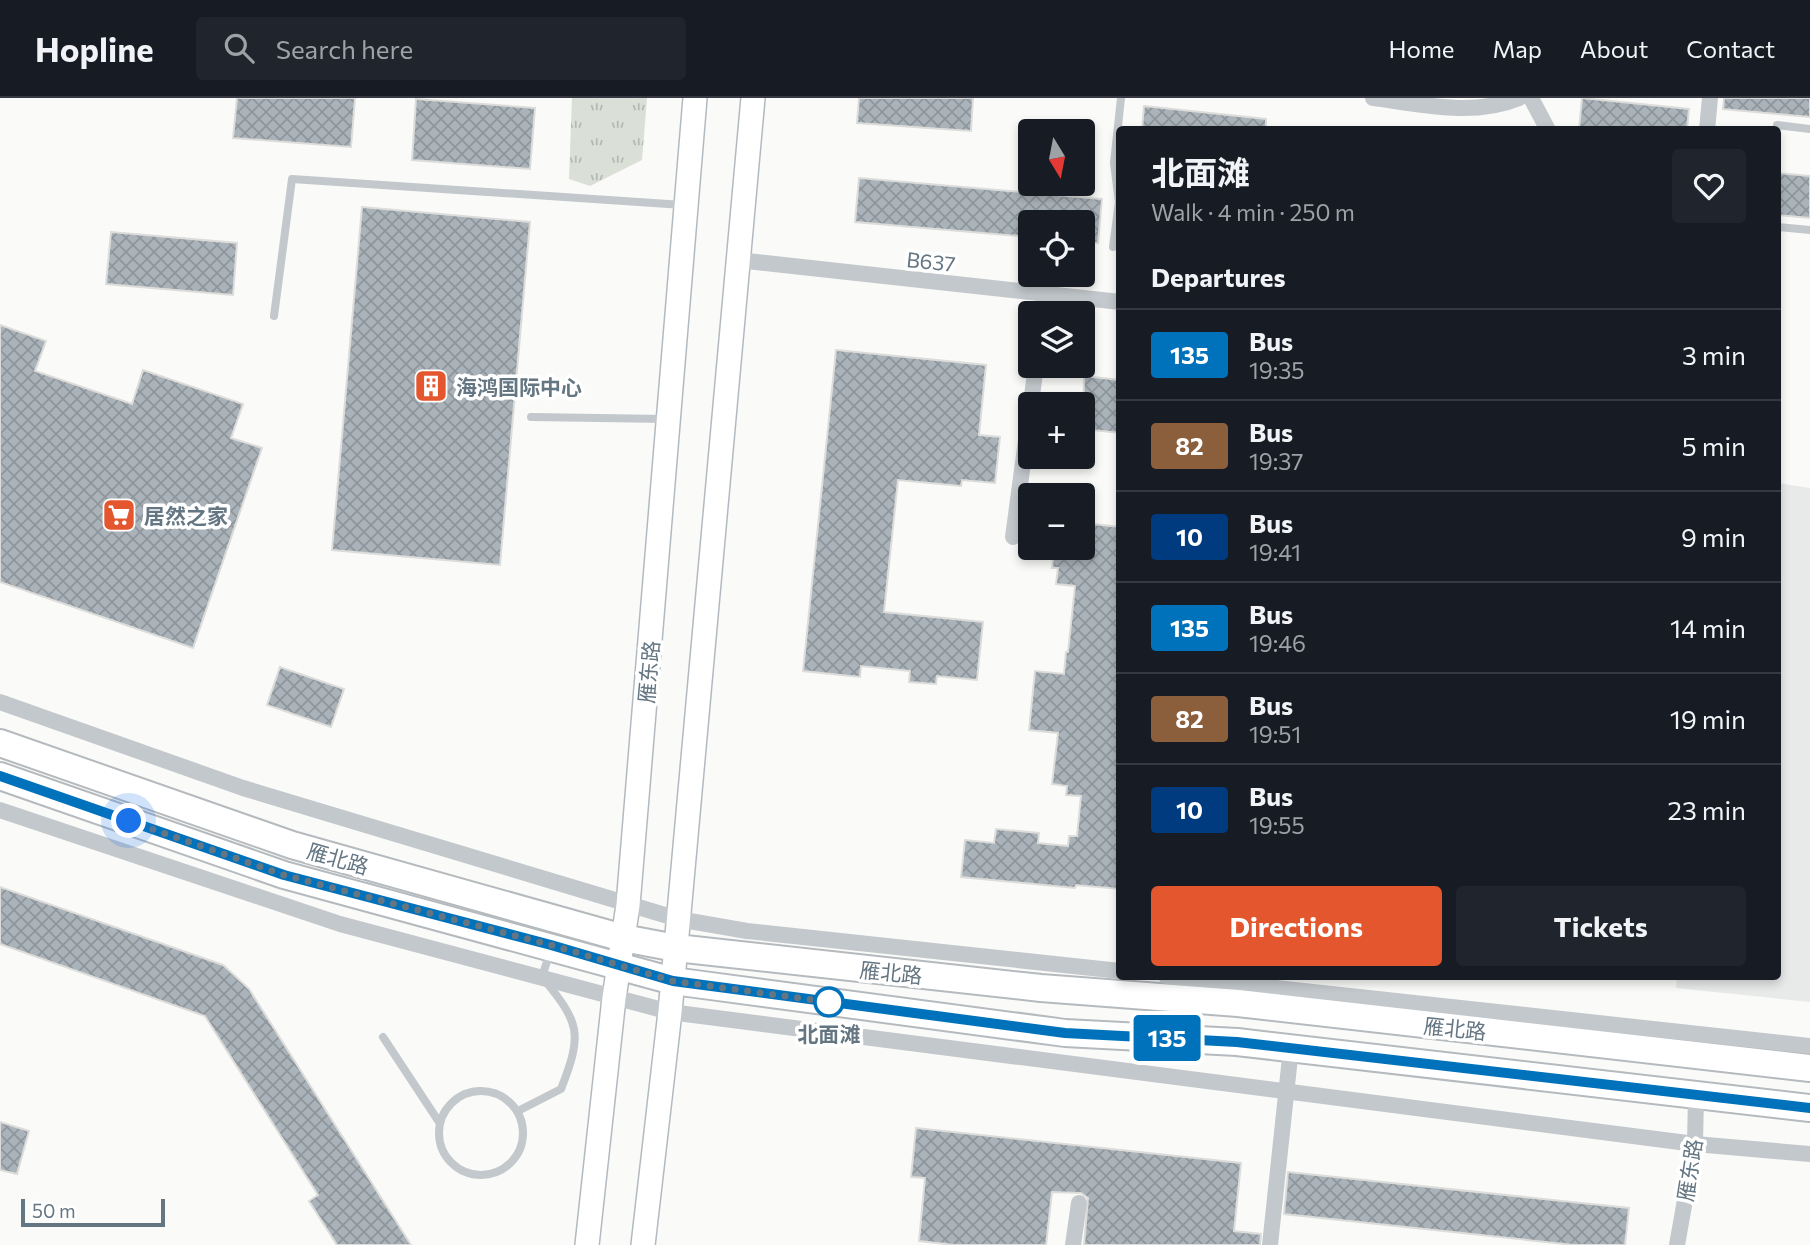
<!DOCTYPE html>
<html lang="en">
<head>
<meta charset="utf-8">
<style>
  :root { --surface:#171b24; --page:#20242c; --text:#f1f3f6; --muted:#9ea1a6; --line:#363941; --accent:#e4572e }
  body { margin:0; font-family:Commissioner,"Noto Sans SC",sans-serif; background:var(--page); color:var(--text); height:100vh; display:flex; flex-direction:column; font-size:26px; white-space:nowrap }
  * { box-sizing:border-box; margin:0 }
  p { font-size:23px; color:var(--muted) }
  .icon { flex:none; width:38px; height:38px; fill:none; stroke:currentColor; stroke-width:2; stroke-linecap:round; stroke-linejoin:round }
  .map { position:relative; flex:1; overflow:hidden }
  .side { position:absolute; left:1116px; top:28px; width:665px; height:854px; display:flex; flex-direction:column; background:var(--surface); border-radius:7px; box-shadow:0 4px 10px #0003 }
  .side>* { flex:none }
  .badge { padding:0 14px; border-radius:5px; font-size:24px; line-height:46px }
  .needle { width:46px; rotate:170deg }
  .buttons { position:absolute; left:1018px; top:21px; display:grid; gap:14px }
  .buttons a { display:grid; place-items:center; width:77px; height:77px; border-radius:7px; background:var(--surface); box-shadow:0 4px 10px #0003; font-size:35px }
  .scale { position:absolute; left:21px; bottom:18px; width:144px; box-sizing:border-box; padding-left:7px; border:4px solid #657683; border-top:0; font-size:19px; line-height:24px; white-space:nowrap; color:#657683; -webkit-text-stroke:5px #fff; paint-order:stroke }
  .you { position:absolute; width:35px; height:35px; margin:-18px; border:5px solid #fff; border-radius:50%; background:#1a73e8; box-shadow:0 0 0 10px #1a73e833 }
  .map>.badge { position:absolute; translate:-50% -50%; box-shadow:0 0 0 4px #fff }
  h2 { padding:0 35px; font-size:26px; line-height:63px }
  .round { display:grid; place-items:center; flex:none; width:74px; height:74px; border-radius:7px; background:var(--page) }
  .overview { display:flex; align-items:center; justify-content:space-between; height:119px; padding:0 35px }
  h1 { font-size:33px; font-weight:700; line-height:52px }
  .action { display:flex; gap:14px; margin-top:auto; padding:14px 35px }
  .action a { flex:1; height:80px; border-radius:7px; background:var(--accent); color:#fff; font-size:28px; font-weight:700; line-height:80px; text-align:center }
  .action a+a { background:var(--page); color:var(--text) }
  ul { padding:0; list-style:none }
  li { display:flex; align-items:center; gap:21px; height:91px; padding:0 35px; border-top:2px solid var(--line) }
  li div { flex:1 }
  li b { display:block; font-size:26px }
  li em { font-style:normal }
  li .badge { min-width:77px; font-weight:700; text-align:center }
  header { display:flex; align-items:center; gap:42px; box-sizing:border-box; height:98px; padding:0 35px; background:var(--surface); border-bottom:2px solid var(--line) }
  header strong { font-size:33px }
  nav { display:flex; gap:38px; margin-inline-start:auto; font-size:24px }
  .search { width:490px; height:63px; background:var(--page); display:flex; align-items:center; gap:18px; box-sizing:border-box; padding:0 24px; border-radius:7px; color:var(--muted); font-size:26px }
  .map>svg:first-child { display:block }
  .built { fill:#e8e9e9 }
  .park { fill:url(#park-tufts) }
  .building { fill:url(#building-cross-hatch); stroke:#dcdcda; stroke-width:2 }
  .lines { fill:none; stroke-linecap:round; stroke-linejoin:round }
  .secondary-casing { stroke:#b3babf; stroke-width:26 }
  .primary-casing { stroke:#b5babe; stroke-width:30 }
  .lane { stroke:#c3c8cc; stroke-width:8 }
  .street { stroke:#c3c8cc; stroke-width:16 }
  .secondary { stroke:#fff; stroke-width:23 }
  .primary { stroke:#fff; stroke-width:26 }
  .line-casing { stroke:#fff; stroke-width:16 }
  .line { stroke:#0072bc; stroke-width:10 }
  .walk { stroke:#657683; stroke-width:7; stroke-dasharray:0 12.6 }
  .stop-dot { fill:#fff; stroke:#0072bc; stroke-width:3.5 }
  .labels { text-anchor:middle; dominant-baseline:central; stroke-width:7; stroke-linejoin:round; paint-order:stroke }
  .street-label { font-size:21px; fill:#657683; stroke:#fff }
  .poi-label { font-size:21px; font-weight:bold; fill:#657683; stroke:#fff; text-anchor:start }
  .stop-label { font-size:21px; font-weight:bold; fill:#657683; stroke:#fff }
</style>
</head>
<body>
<header>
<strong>Hopline</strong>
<div class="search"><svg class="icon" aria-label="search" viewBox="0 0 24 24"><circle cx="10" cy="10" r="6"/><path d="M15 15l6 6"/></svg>Search here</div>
<nav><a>Home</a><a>Map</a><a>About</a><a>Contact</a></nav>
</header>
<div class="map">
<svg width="1810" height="1147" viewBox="0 0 1810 1147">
  <defs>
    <pattern id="park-tufts" width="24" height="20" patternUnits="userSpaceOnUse" patternTransform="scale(1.75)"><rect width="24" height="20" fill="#dadfd7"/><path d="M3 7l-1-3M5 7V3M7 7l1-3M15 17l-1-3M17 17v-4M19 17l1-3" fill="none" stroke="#b4b9b4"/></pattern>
    <pattern id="building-cross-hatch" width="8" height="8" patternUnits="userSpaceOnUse" patternTransform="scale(1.75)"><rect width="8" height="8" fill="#aab3b9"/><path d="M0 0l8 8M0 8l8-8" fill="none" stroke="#8e969c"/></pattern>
  </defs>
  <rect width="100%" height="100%" fill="#fafaf8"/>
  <polygon class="built" points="1778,385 1810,390 1810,904 1676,890 1677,879 1778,878"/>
  <polygon class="park" points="572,0 647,0 642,62 590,88 569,81"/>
  <g class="building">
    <polygon points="237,0 355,0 351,49 233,40"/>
    <polygon points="859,0 973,0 971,33 857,25"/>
    <polygon points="1582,0 1689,11 1687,32 1579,32"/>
    <polygon points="1724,0 1810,0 1810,19 1723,11"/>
    <polygon points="416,1 535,10 530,71 412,62"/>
    <polygon points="1144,8 1266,21 1266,32 1142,32"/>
    <polygon points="1778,75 1810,78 1810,120 1778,117"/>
    <polygon points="859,80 1102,101 1098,145 1083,144 1083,124 1031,124 1031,139 855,124"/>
    <polygon points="362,109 530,124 500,467 332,452"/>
    <polygon points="111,134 237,145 233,197 106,186"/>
    <polygon points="0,227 46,243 35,273 132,306 143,272 243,306 231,340 262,350 193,550 0,484"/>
    <polygon points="836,252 986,267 979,337 1000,339 995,385 962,382 961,388 898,382 884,514 983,524 977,582 937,578 936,586 909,584 910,573 861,568 860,579 803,573"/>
    <polygon points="1084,278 1120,282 1120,335 1083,331"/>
    <polygon points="1083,425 1120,429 1120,791 1076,787 1075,790 961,779 965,742 994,745 996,731 1039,735 1038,745 1068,748 1069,738 1077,738 1081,698 1066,697 1067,688 1052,686 1058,635 1029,632 1035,573 1064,576 1066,554 1068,554 1075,488 1056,486 1058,470 1052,470 1054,450 1083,450"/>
    <polygon points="280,569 344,591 331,629 267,607"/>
    <polygon points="0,789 223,867 249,891 411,1147 337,1147 309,1103 318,1097 205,918 0,846"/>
    <polygon points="0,1024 29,1033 17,1076 0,1072"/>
    <polygon points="916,1030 1241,1065 1234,1133 1261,1136 1260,1147 1084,1147 1088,1100 1081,1095 1052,1094 1046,1147 955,1147 919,1143 925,1080 911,1079"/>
    <polygon points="1288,1074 1629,1110 1625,1147 1574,1147 1284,1116"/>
  </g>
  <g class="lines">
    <defs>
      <g id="secondary">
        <polyline points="587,1147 614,900 628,807 695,0"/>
        <polyline points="643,1147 670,914 753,0"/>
      </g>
      <g id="primary">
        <polyline points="0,645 292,747 623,840 676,850 1041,890 1238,905 1810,970"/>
        <polyline points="0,678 284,777 673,883 1065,935 1237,944 1810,1010"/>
      </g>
    </defs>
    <use href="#secondary" class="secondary-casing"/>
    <use href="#primary" class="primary-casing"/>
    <g class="lane">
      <polyline points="1777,27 1810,31"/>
      <polyline points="1114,65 1121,0"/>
      <polyline points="1778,129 1810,132"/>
      <polyline points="1113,149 1119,104 1114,65 1120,66"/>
      <polyline points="274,218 292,81 683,107"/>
      <polyline points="531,319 666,321"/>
      <polyline points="383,939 439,1024"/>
      <circle cx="481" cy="1035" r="42"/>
      <path d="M 518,1013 L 561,991 C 583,935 580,925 542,879 L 550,854"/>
    </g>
    <g class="street">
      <path d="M 1373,0 C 1421,6 1473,19 1519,0"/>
      <polyline points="1531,0 1548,32"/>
      <polyline points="1707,32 1710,0"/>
      <polyline points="738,162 1120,204"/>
      <polyline points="1042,215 1045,197"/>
      <polyline points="1013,439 1036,268"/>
      <polyline points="0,604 243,690 678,821 747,833 1120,873"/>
      <polyline points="0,712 340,826 670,914 1695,1046 1810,1056"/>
      <polyline points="1166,878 1810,948"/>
      <polyline points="1073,1147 1079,1105"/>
      <polyline points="1270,1147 1291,950"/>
      <polyline points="1677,1147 1695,1046 1696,997"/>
    </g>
    <use href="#secondary" class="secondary"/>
    <use href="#primary" class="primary"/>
  </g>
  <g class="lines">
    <defs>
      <polyline id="line" points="0,678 284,777 551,847 673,883 1065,935 1237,944 1810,1010"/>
    </defs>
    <use href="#line" class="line-casing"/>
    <use href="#line" class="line"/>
    <polyline class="walk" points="129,723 284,777 551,847 673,883 829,904"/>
  </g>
  <defs>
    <symbol id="building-square" viewBox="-11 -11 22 22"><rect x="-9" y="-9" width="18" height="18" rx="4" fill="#e4572e" stroke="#fff"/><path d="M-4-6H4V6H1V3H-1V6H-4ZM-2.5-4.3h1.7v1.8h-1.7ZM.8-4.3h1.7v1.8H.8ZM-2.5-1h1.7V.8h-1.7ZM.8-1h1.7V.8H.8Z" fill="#fff"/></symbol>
    <symbol id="supermarket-square" viewBox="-11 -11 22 22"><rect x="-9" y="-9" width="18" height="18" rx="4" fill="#e4572e" stroke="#fff"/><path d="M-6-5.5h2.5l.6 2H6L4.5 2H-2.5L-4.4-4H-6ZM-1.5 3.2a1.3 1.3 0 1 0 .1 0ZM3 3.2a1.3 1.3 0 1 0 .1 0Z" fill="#fff"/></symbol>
  </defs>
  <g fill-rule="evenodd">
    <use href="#building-square" x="412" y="269" width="38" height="38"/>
    <use href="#supermarket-square" x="100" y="398" width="38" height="38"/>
  </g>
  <circle class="stop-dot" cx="829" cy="904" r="14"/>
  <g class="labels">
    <g class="street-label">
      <text transform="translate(931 163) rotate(6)">B637</text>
      <text transform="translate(648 574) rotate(-85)">雁东路</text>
      <text transform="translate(338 760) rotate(16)">雁北路</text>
      <text transform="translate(891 874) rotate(6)">雁北路</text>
      <text transform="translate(1455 930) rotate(6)">雁北路</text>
      <text transform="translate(1689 1072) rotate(-81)">雁东路</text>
    </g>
    <g class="poi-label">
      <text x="456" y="288">海鸿国际中心</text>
      <text x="144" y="417">居然之家</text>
    </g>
    <g class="stop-label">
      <text x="829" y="935">北面滩</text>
    </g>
  </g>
</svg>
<div class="buttons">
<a><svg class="needle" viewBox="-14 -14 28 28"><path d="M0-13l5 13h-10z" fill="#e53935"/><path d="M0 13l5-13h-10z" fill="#9ea1a6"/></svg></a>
<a><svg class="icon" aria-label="locate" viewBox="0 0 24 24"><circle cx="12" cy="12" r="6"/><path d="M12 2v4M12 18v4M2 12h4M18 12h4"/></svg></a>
<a><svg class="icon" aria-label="layers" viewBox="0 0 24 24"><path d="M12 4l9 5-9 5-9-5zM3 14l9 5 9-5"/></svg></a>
<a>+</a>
<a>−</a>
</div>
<div class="scale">50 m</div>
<div class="you" style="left:129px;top:723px"></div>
<b class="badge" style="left:1167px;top:940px;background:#0072bc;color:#fff">135</b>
<section class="side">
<div class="overview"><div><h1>北面滩</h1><p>Walk · 4 min · 250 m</p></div><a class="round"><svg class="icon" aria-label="heart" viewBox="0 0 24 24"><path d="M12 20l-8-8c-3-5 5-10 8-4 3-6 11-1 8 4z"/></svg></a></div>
<h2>Departures</h2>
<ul>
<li><span class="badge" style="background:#0072bc;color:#fff">135</span><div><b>Bus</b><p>19:35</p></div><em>3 min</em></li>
<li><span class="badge" style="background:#8b5e3c;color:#fff">82</span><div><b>Bus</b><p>19:37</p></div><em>5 min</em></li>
<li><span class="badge" style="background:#003b80;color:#fff">10</span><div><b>Bus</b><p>19:41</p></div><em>9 min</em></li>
<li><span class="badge" style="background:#0072bc;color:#fff">135</span><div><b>Bus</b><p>19:46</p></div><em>14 min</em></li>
<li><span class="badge" style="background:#8b5e3c;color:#fff">82</span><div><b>Bus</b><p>19:51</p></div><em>19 min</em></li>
<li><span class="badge" style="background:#003b80;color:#fff">10</span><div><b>Bus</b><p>19:55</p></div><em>23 min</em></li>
</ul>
<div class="action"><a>Directions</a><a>Tickets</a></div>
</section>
</div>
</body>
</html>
